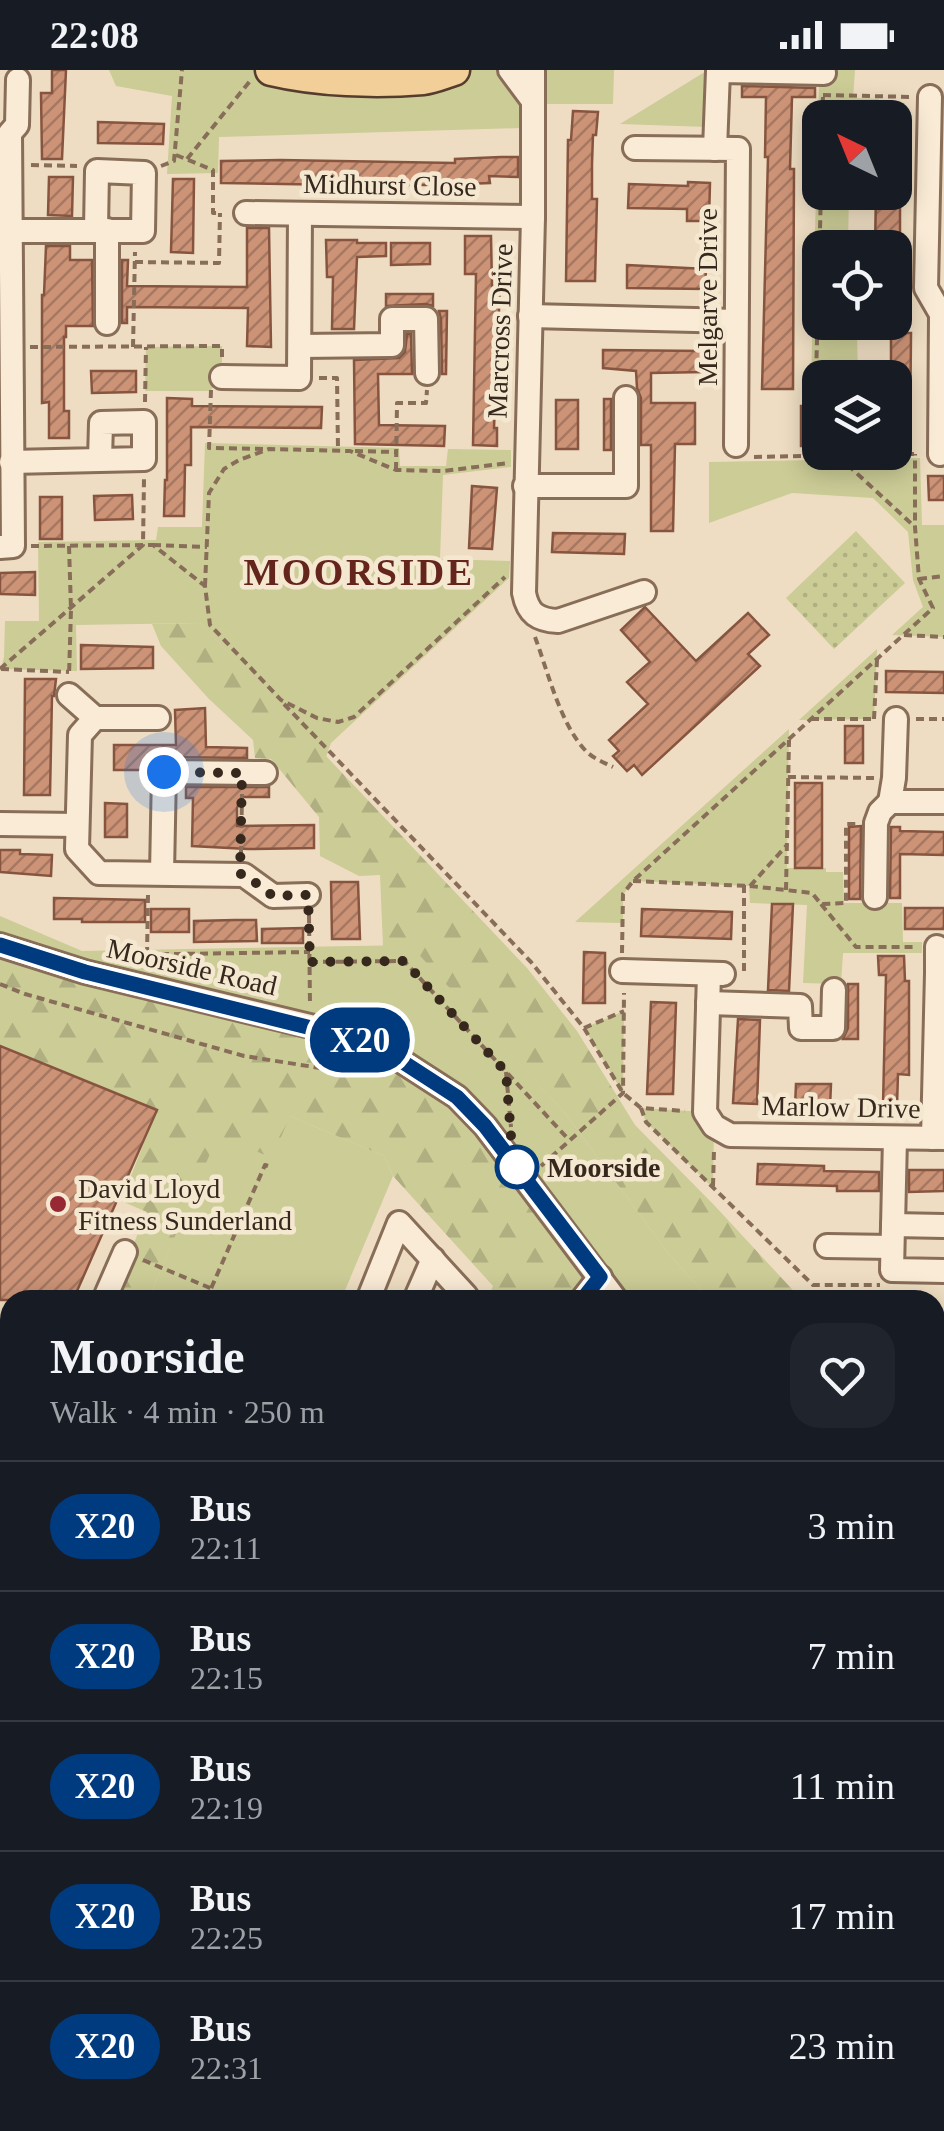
<!DOCTYPE html>
<html lang="en">
<head>
<meta charset="utf-8">
<style>
  :root { --surface:#171b24; --page:#20242c; --text:#f1f3f6; --muted:#9ea1a6; --line:#363941 }
  body { margin:0; font-family:"Times New Roman",serif; background:var(--page); color:var(--text); height:100vh; display:flex; flex-direction:column; font-size:38px; white-space:nowrap }
  * { box-sizing:border-box; margin:0 }
  p { font-size:32px; color:var(--muted) }
  .icon { flex:none; width:55px; height:55px; fill:none; stroke:currentColor; stroke-width:2; stroke-linecap:round; stroke-linejoin:round }
  .map { position:relative; flex:1; overflow:hidden }
  .sheet { position:absolute; left:0px; top:1220px; width:945px; height:842px; display:flex; flex-direction:column; background:var(--surface); border-radius:30px 30px 0 0; box-shadow:0 5px 25px #0003 }
  .sheet>* { flex:none }
  .badge { padding:0 20px; border-radius:32px; font-size:35px; line-height:65px }
  .needle { width:65px; rotate:317deg }
  .tools { position:absolute; left:802px; top:30px; display:grid; gap:20px }
  .tools a { display:grid; place-items:center; width:110px; height:110px; border-radius:20px; background:var(--surface); box-shadow:0 5px 25px #0003; font-size:50px }
  .you { position:absolute; width:50px; height:50px; margin:-25px; border:8px solid #fff; border-radius:50%; background:#1a73e8; box-shadow:0 0 0 15px #1a73e833 }
  .map>.badge { position:absolute; translate:-50% -50%; box-shadow:0 0 0 5px #fff }
  .round { display:grid; place-items:center; flex:none; width:105px; height:105px; border-radius:30px; background:var(--page) }
  .head { display:flex; align-items:center; justify-content:space-between; height:170px; padding:0 50px }
  h1 { font-size:48px; font-weight:600; line-height:75px }
  ul { padding:0; list-style:none }
  li { display:flex; align-items:center; gap:30px; height:130px; padding:0 50px; border-top:2px solid var(--line) }
  li div { flex:1 }
  li b { display:block; font-size:38px }
  li em { font-style:normal }
  li .badge { min-width:110px; font-weight:700; text-align:center }
  .status { display:flex; justify-content:space-between; align-items:center; height:70px; padding:0 50px; background:var(--surface); direction:ltr }
  .status svg { height:28px; fill:currentColor }
  .map>svg:first-child { display:block }
  .grass { fill:#cbcc96 }
  .forest { fill:url(#forest-firs) }
  .park { fill:url(#park-dots) }
  .building { fill:url(#building-hatch); stroke:#87553f; stroke-width:2.5 }
  .lines { fill:none; stroke-linecap:round; stroke-linejoin:round }
  .minor-casing { stroke:#886d59; stroke-width:28 }
  .major-casing { stroke:#553c2d; stroke-width:35 }
  .path { stroke:#886d59; stroke-width:4; stroke-dasharray:8 5; stroke-linecap:butt }
  .minor { stroke:#f9ebd5; stroke-width:22 }
  .major { stroke:#f2ce99; stroke-width:30 }
  .line-casing { stroke:#fff; stroke-width:22 }
  .line { stroke:#003b80; stroke-width:15 }
  .walk { stroke:#37281d; stroke-width:10; stroke-dasharray:0 18 }
  .stop-dot { fill:#fff; stroke:#003b80; stroke-width:5 }
  .poi-dot { fill:#972934; stroke:#f5e8d1; stroke-width:4 }
  .labels { text-anchor:middle; dominant-baseline:central; stroke-width:9; stroke-linejoin:round; paint-order:stroke }
  .street-label { font-size:28px; fill:#37281d; stroke:#f5e8d1 }
  .stop-label { font-size:28px; font-weight:bold; fill:#37281d; stroke:#f5e8d1; text-anchor:start }
  .poi-label { font-size:28px; fill:#37281d; stroke:#f5e8d1; text-anchor:start }
  .district-label { font-size:38px; font-weight:bold; letter-spacing:2.5px; fill:#64251d; stroke:#f5e8d1 }
</style>
</head>
<body>
<div class="status"><b>22:08</b><svg viewBox="0 0 49 12"><path d="M0 12V9h3v3zM5 12V6h3v6zM10 12V3h3v9zM15 12V0h3v12zM26 1h20v11H26zM47 4h2v5h-2z"/></svg></div>
<div class="map">
<svg width="944" height="2061" viewBox="0 0 944 2061">
  <defs>
    <pattern id="forest-firs" width="22" height="20" patternUnits="userSpaceOnUse" patternTransform="scale(2.5)"><rect width="22" height="20" fill="#cbcc96"/><path d="M5 1l3.5 6h-7zM16 11l3.5 6h-7z" fill="#afaf81"/></pattern>
    <pattern id="park-dots" width="8" height="8" patternUnits="userSpaceOnUse" patternTransform="scale(2.5)"><rect width="8" height="8" fill="#cbcc96"/><path d="M2 2h.1M6 6h.1" fill="none" stroke="#afaf81" stroke-width="1.8" stroke-linecap="round"/></pattern>
    <pattern id="building-hatch" width="6" height="6" patternUnits="userSpaceOnUse" patternTransform="scale(2.5)"><rect width="6" height="6" fill="#cc9377"/><path d="M-1 1l2-2M0 6l6-6M5 7l2-2" fill="none" stroke="#a67861"/></pattern>
  </defs>
  <rect width="100%" height="100%" fill="#eeddc2"/>
  <g class="grass">
    <polygon points="109,0 614,0 613,34 535,34 522,58 219,67 218,103 167,104 172,26 116,16"/>
    <polygon points="708,0 707,57 620,54"/>
    <polygon points="824,0 855,0 853,28 879,29 879,47 820,48 820,122 849,123 848,177 820,178 820,252 846,253 846,259 857,262 858,307 820,308 820,320 811,309 819,13"/>
    <polygon points="222,276 222,307 210,321 145,321 146,277"/>
    <polygon points="205,373 399,378 400,396 446,396 448,379 511,380 511,397 443,405 440,489 510,491 509,508 331,673 326,687 200,553 76,555 77,601 1,599 4,587 5,551 39,551 38,472 156,470 158,457 202,457"/>
    <polygon points="920,388 922,455 944,455 944,567 892,565 923,537 913,510 908,462 873,428 792,423 709,453 709,392"/>
    <polygon points="877,579 874,649 799,650"/>
    <polygon points="789,659 787,798 826,798 826,802 843,802 844,833 902,833 903,872 922,872 922,883 843,883 841,914 803,913 807,835 750,833 749,816 633,811 623,825 623,853 575,852"/>
    <polygon points="0,846 82,881 411,875 565,1043 668,1183 710,1230 616,1230 526,1109 0,875"/>
    <polygon points="624,941 623,1023 584,958"/>
    <polygon points="641,1038 705,1042 714,1056 713,1118 646,1052"/>
    <polygon points="290,1046 384,1086 393,1106 341,1230 148,1230 218,1064"/>
    <polygon points="10,1658 10,2052 140,2053 138,2061 0,2061 0,1662"/>
    <polygon points="935,1998 944,2001 943,2061 907,2061 909,2053 935,2052"/>
    <polygon points="160,2052 353,2052 356,2061 195,2061 172,2056 170,2061 158,2061"/>
  </g>
  <g class="forest">
    <polygon points="200,553 527,898 577,961 635,1055 715,1136 802,1230 710,1230 668,1183 565,1043 411,876 383,876 380,805 359,806 320,786 319,747 271,689 255,688 253,670 209,629 161,576 152,554"/>
    <polygon points="0,875 310,956 457,1027 616,1230 487,1230 493,1216 393,1106 384,1086 290,1046 272,1088 218,1065 148,1230 110,1230 147,1142 121,1131 157,1040 0,976"/>
    <polygon points="944,1312 944,1776 935,1792 935,1317"/>
    <polygon points="0,1386 10,1390 10,1604 0,1598"/>
    <polygon points="935,1903 944,1910 944,2001 935,1998"/>
  </g>
  <polygon class="park" points="856,461 905,513 834,579 786,528"/>
  <g class="building">
    <polygon points="52,0 66,0 62,89 42,89 41,23 52,23"/>
    <polygon points="742,16 815,18 815,27 792,27 790,99 794,99 793,319 762,319 768,87 765,87 766,27 742,27"/>
    <polygon points="573,41 598,42 596,65 593,65 592,94 592,129 597,129 595,211 566,211 568,70 571,70"/>
    <polygon points="98,52 164,54 163,74 98,73"/>
    <polygon points="501,87 518,87 518,107 489,106 490,113 438,115 404,115 404,112 340,115 221,113 221,91 280,90 455,93 455,89"/>
    <polygon points="49,107 73,107 72,146 48,145"/>
    <polygon points="173,109 194,109 193,183 171,182"/>
    <polygon points="688,112 710,113 709,151 687,151 687,139 628,138 629,114 688,116"/>
    <polygon points="876,122 900,122 900,178 875,178"/>
    <polygon points="247,158 269,158 271,277 247,276 248,238 127,237 127,253 122,253 122,190 128,190 127,216 247,217"/>
    <polygon points="465,166 491,166 492,216 500,216 494,358 497,358 497,376 473,375 476,204 465,204"/>
    <polygon points="326,170 357,170 357,173 386,173 386,186 357,187 354,259 332,259 333,207 327,207"/>
    <polygon points="391,173 430,173 430,194 391,195"/>
    <polygon points="46,176 70,176 70,190 92,190 93,256 66,256 66,267 64,267 64,341 69,341 69,368 49,368 49,332 42,333 42,225 44,225"/>
    <polygon points="627,195 706,199 705,219 627,218"/>
    <polygon points="386,224 433,224 433,236 426,234 386,236"/>
    <polygon points="439,241 447,241 446,304 442,304 441,249"/>
    <polygon points="891,263 911,263 910,374 895,374 895,301 891,301"/>
    <polygon points="407,264 411,264 412,304 378,304 379,355 445,356 444,376 355,374 354,290 399,288 405,282"/>
    <polygon points="603,280 704,281 704,302 651,303 651,333 695,333 695,374 675,374 673,461 651,461 651,375 641,375 641,328 637,318 636,301 603,298"/>
    <polygon points="91,301 136,301 136,322 92,323"/>
    <polygon points="167,328 192,329 192,336 322,337 321,358 191,357 191,395 185,395 184,446 164,446 165,410 167,410"/>
    <rect x="604" y="329" width="7" height="51"/>
    <rect x="556" y="330" width="22" height="49"/>
    <rect x="801" y="336" width="19" height="40"/>
    <polygon points="928,406 944,406 944,430 929,430"/>
    <polygon points="472,416 497,418 492,479 469,478"/>
    <polygon points="132,425 133,449 95,450 94,426"/>
    <rect x="40" y="427" width="22" height="42"/>
    <polygon points="553,463 625,464 624,484 552,482"/>
    <polygon points="35,502 35,525 0,524 0,503"/>
    <polygon points="645,537 696,591 748,543 769,565 748,584 760,596 642,705 634,695 627,701 613,686 619,681 609,670 648,634 627,612 650,592 621,560"/>
    <polygon points="81,575 153,577 153,598 81,599"/>
    <polygon points="886,601 944,602 944,623 886,622"/>
    <polygon points="25,609 56,609 54,626 52,626 50,725 24,725"/>
    <polygon points="205,638 206,677 247,678 247,688 164,687 156,690 149,700 114,700 114,675 176,675 175,640"/>
    <rect x="845" y="656" width="18" height="37"/>
    <rect x="795" y="713" width="27" height="85"/>
    <polygon points="186,717 269,717 269,727 242,727 237,738 237,756 314,755 314,778 248,779 192,776 193,728 186,728"/>
    <polygon points="105,733 127,734 127,767 105,767"/>
    <polygon points="861,756 860,829 849,829 849,757"/>
    <polygon points="891,757 900,757 900,761 944,762 944,785 900,784 900,828 890,828"/>
    <polygon points="0,780 20,780 20,784 52,785 51,806 0,802"/>
    <polygon points="331,812 358,812 360,869 332,869"/>
    <polygon points="54,828 145,830 145,852 82,852 82,849 54,849"/>
    <polygon points="772,834 793,834 789,921 768,920"/>
    <rect x="905" y="838" width="39" height="21"/>
    <rect x="151" y="839" width="38" height="23"/>
    <polygon points="642,839 732,842 731,869 641,866"/>
    <polygon points="235,850 256,850 257,871 194,872 194,851"/>
    <polygon points="303,858 303,873 262,873 262,859"/>
    <polygon points="584,882 605,883 605,933 583,933"/>
    <polygon points="878,886 904,886 905,911 909,911 909,1005 898,1004 897,1036 883,1035 886,905 879,905"/>
    <polygon points="848,914 858,914 858,969 843,969 848,958"/>
    <polygon points="651,932 676,933 673,1024 647,1024"/>
    <polygon points="738,949 760,950 757,1034 733,1033"/>
    <polygon points="0,976 157,1040 73,1230 0,1230"/>
    <polygon points="796,1014 831,1014 830,1037 795,1036"/>
    <polygon points="758,1094 824,1096 824,1101 879,1102 879,1121 837,1121 837,1116 757,1114"/>
    <polygon points="909,1100 944,1100 944,1121 909,1122"/>
  </g>
  <g class="lines">
    <defs>
      <g id="minor">
        <polyline points="510,0 533,31"/>
        <path d="M 533,0 L 533,147 L 524,523 C 528,544 538,550 558,551 L 644,522"/>
        <polyline points="930,27 926,218 941,244 940,384"/>
        <polyline points="635,78 738,79 736,375"/>
        <polyline points="715,79 718,1 824,3"/>
        <polyline points="246,143 533,147"/>
        <polyline points="10,161 143,161 144,103 97,101 96,159"/>
        <polyline points="530,246 736,251"/>
        <polyline points="107,253 107,160"/>
        <polyline points="300,276 392,275 392,249 426,249 427,303"/>
        <polyline points="222,307 299,308 300,144"/>
        <polyline points="11,392 144,389 144,352 101,353 100,390"/>
        <polyline points="525,416 626,416 626,328"/>
        <polyline points="0,477 13,476 10,63 17,55 18,10"/>
        <polyline points="69,625 95,648"/>
        <polyline points="158,648 95,648 80,665 77,779 99,803 244,805 273,826 308,825"/>
        <polyline points="896,649 894,708 890,732 944,732"/>
        <polyline points="0,754 77,755"/>
        <polyline points="162,803 164,702 265,703"/>
        <polyline points="875,827 876,753 880,742 890,732"/>
        <polyline points="0,875 85,902 310,956 361,970 392,985 457,1027 485,1056 616,1230"/>
        <polyline points="937,877 937,903"/>
        <polyline points="622,901 723,904"/>
        <polyline points="709,904 705,1042 714,1056 730,1065 944,1068"/>
        <polyline points="708,933 800,936 801,958 833,958 834,920"/>
        <polyline points="895,1068 892,1200 944,1201"/>
        <polyline points="933,1068 937,903 944,903"/>
        <polyline points="893,1155 944,1156"/>
        <polyline points="827,1176 892,1177"/>
        <polyline points="104,1230 125,1182"/>
        <polyline points="368,1230 399,1153 466,1226 464,1230"/>
        <polyline points="415,1230 433,1189"/>
        <polyline points="582,1230 600,1207"/>
        <polyline points="0,1316 10,1320"/>
        <polyline points="935,1317 944,1312"/>
        <polyline points="0,1351 10,1355"/>
        <polyline points="0,1374 10,1379"/>
        <polyline points="0,1423 10,1428"/>
        <polyline points="935,1819 944,1803"/>
        <polyline points="935,1903 944,1910"/>
        <polyline points="353,2052 356,2061"/>
        <polyline points="148,2061 150,2052"/>
        <polyline points="421,2061 423,2052"/>
        <polyline points="670,2061 671,2052"/>
      </g>
      <path id="major" d="M 271,0 C 317,11 376,13 423,9 C 433,8 444,3 454,0"/>
    </defs>
    <use href="#minor" class="minor-casing"/>
    <use href="#major" class="major-casing"/>
    <g class="path">
      <polyline points="823,25 913,27"/>
      <polyline points="822,48 823,27"/>
      <polyline points="895,73 910,73"/>
      <polyline points="176,85 213,100 213,143 221,143"/>
      <polyline points="187,89 250,11"/>
      <polyline points="31,95 77,96"/>
      <polyline points="161,96 174,91 182,0"/>
      <polyline points="135,192 219,193 220,143"/>
      <polyline points="30,277 222,276 222,290"/>
      <polyline points="133,277 135,182"/>
      <polyline points="319,308 337,308 338,380"/>
      <polyline points="820,313 816,307 821,122"/>
      <polyline points="211,320 209,378 266,379"/>
      <polyline points="145,332 146,277"/>
      <polyline points="355,381 395,382"/>
      <polyline points="838,386 915,457"/>
      <polyline points="754,387 914,384"/>
      <polyline points="396,400 397,333 426,333 427,320"/>
      <polyline points="153,475 207,477"/>
      <polyline points="31,476 153,475 205,516 210,555 281,630 317,648 338,652 354,647 505,507"/>
      <polyline points="69,476 71,539 69,606"/>
      <polyline points="919,509 944,506"/>
      <polyline points="205,516 209,423 224,399 239,390 269,379 350,381 396,400 443,401 509,393"/>
      <polyline points="904,565 944,567"/>
      <path d="M 535,567 C 548,602 560,653 585,680 C 592,688 603,692 613,697"/>
      <polyline points="0,599 143,475 144,409"/>
      <polyline points="1,599 69,602"/>
      <polyline points="284,634 531,892 584,958 623,1023 641,1038 685,1041"/>
      <polyline points="811,649 876,649"/>
      <polyline points="874,649 877,590"/>
      <polyline points="916,649 944,649"/>
      <polyline points="788,707 874,708"/>
      <polyline points="241,784 242,724"/>
      <polyline points="633,811 750,816 812,823 821,834 846,833 846,754 858,754"/>
      <polyline points="750,816 787,775"/>
      <polyline points="786,820 789,670"/>
      <polyline points="821,834 856,877 917,877"/>
      <polyline points="309,845 310,935"/>
      <polyline points="622,883 623,824 633,811 933,538 919,509 915,457 915,384"/>
      <polyline points="109,885 310,882"/>
      <polyline points="147,885 148,825"/>
      <polyline points="310,892 404,891 569,1070"/>
      <polyline points="744,901 744,815"/>
      <polyline points="0,914 25,924 244,986 346,1002 353,986"/>
      <polyline points="584,958 624,941"/>
      <polyline points="506,1002 511,1057"/>
      <polyline points="641,1038 646,1052 813,1215 880,1215"/>
      <polyline points="541,1096 623,1023 624,923"/>
      <polyline points="713,1116 714,1080"/>
      <polyline points="143,1190 215,1220"/>
      <polyline points="206,1230 265,1095 268,1096"/>
      <polyline points="935,1414 944,1420"/>
      <polyline points="0,1519 10,1525"/>
      <polyline points="935,1569 944,1549"/>
      <polyline points="935,1978 944,1981"/>
      <polyline points="0,1997 10,1995"/>
    </g>
    <use href="#minor" class="minor"/>
    <use href="#major" class="major"/>
  </g>
  <g class="lines">
    <defs>
      <polyline id="line" points="0,875 85,902 360,970 392,985 457,1027 485,1056 600,1207 582,1230"/>
    </defs>
    <use href="#line" class="line-casing"/>
    <use href="#line" class="line"/>
    <polyline class="walk" points="164,702 242,703 240,804 244,804 273,826 308,825 310,892 404,891 506,1002 513,1092 517,1097"/>
  </g>
  <circle class="stop-dot" cx="517" cy="1097" r="20"/>
  <circle class="poi-dot" cx="58" cy="1134" r="10"/>
  <g class="labels">
    <g class="street-label">
      <text transform="translate(390 115) rotate(1)">Midhurst Close</text>
      <text transform="translate(707 227) rotate(-90)">Melgarve Drive</text>
      <text transform="translate(500 261) rotate(-88)">Marcross Drive</text>
      <text transform="translate(192 897) rotate(13)">Moorside Road</text>
      <text transform="translate(841 1037) rotate(1)">Marlow Drive</text>
    </g>
    <g class="stop-label">
      <text x="547" y="1097">Moorside</text>
    </g>
    <g class="poi-label">
      <text x="78" y="1118">David Lloyd<tspan x="78" dy="32">Fitness Sunderland</tspan></text>
    </g>
    <g class="district-label">
      <text x="359" y="502">MOORSIDE</text>
    </g>
  </g>
</svg>
<div class="tools">
<a><svg class="needle" viewBox="-14 -14 28 28"><path d="M0-13l5 13h-10z" fill="#e53935"/><path d="M0 13l5-13h-10z" fill="#9ea1a6"/></svg></a>
<a><svg class="icon" aria-label="locate" viewBox="0 0 24 24"><circle cx="12" cy="12" r="6"/><path d="M12 2v4M12 18v4M2 12h4M18 12h4"/></svg></a>
<a><svg class="icon" aria-label="layers" viewBox="0 0 24 24"><path d="M12 4l9 5-9 5-9-5zM3 14l9 5 9-5"/></svg></a>
</div>
<div class="you" style="left:164px;top:702px"></div>
<b class="badge" style="left:360px;top:970px;background:#003b80;color:#fff">X20</b>
<section class="sheet">
<div class="head"><div><h1>Moorside</h1><p>Walk · 4 min · 250 m</p></div><a class="round"><svg class="icon" aria-label="heart" viewBox="0 0 24 24"><path d="M12 20l-8-8c-3-5 5-10 8-4 3-6 11-1 8 4z"/></svg></a></div>
<ul>
<li><span class="badge" style="background:#003b80;color:#fff">X20</span><div><b>Bus</b><p>22:11</p></div><em>3 min</em></li>
<li><span class="badge" style="background:#003b80;color:#fff">X20</span><div><b>Bus</b><p>22:15</p></div><em>7 min</em></li>
<li><span class="badge" style="background:#003b80;color:#fff">X20</span><div><b>Bus</b><p>22:19</p></div><em>11 min</em></li>
<li><span class="badge" style="background:#003b80;color:#fff">X20</span><div><b>Bus</b><p>22:25</p></div><em>17 min</em></li>
<li><span class="badge" style="background:#003b80;color:#fff">X20</span><div><b>Bus</b><p>22:31</p></div><em>23 min</em></li>
</ul>
</section>
</div>
</body>
</html>
